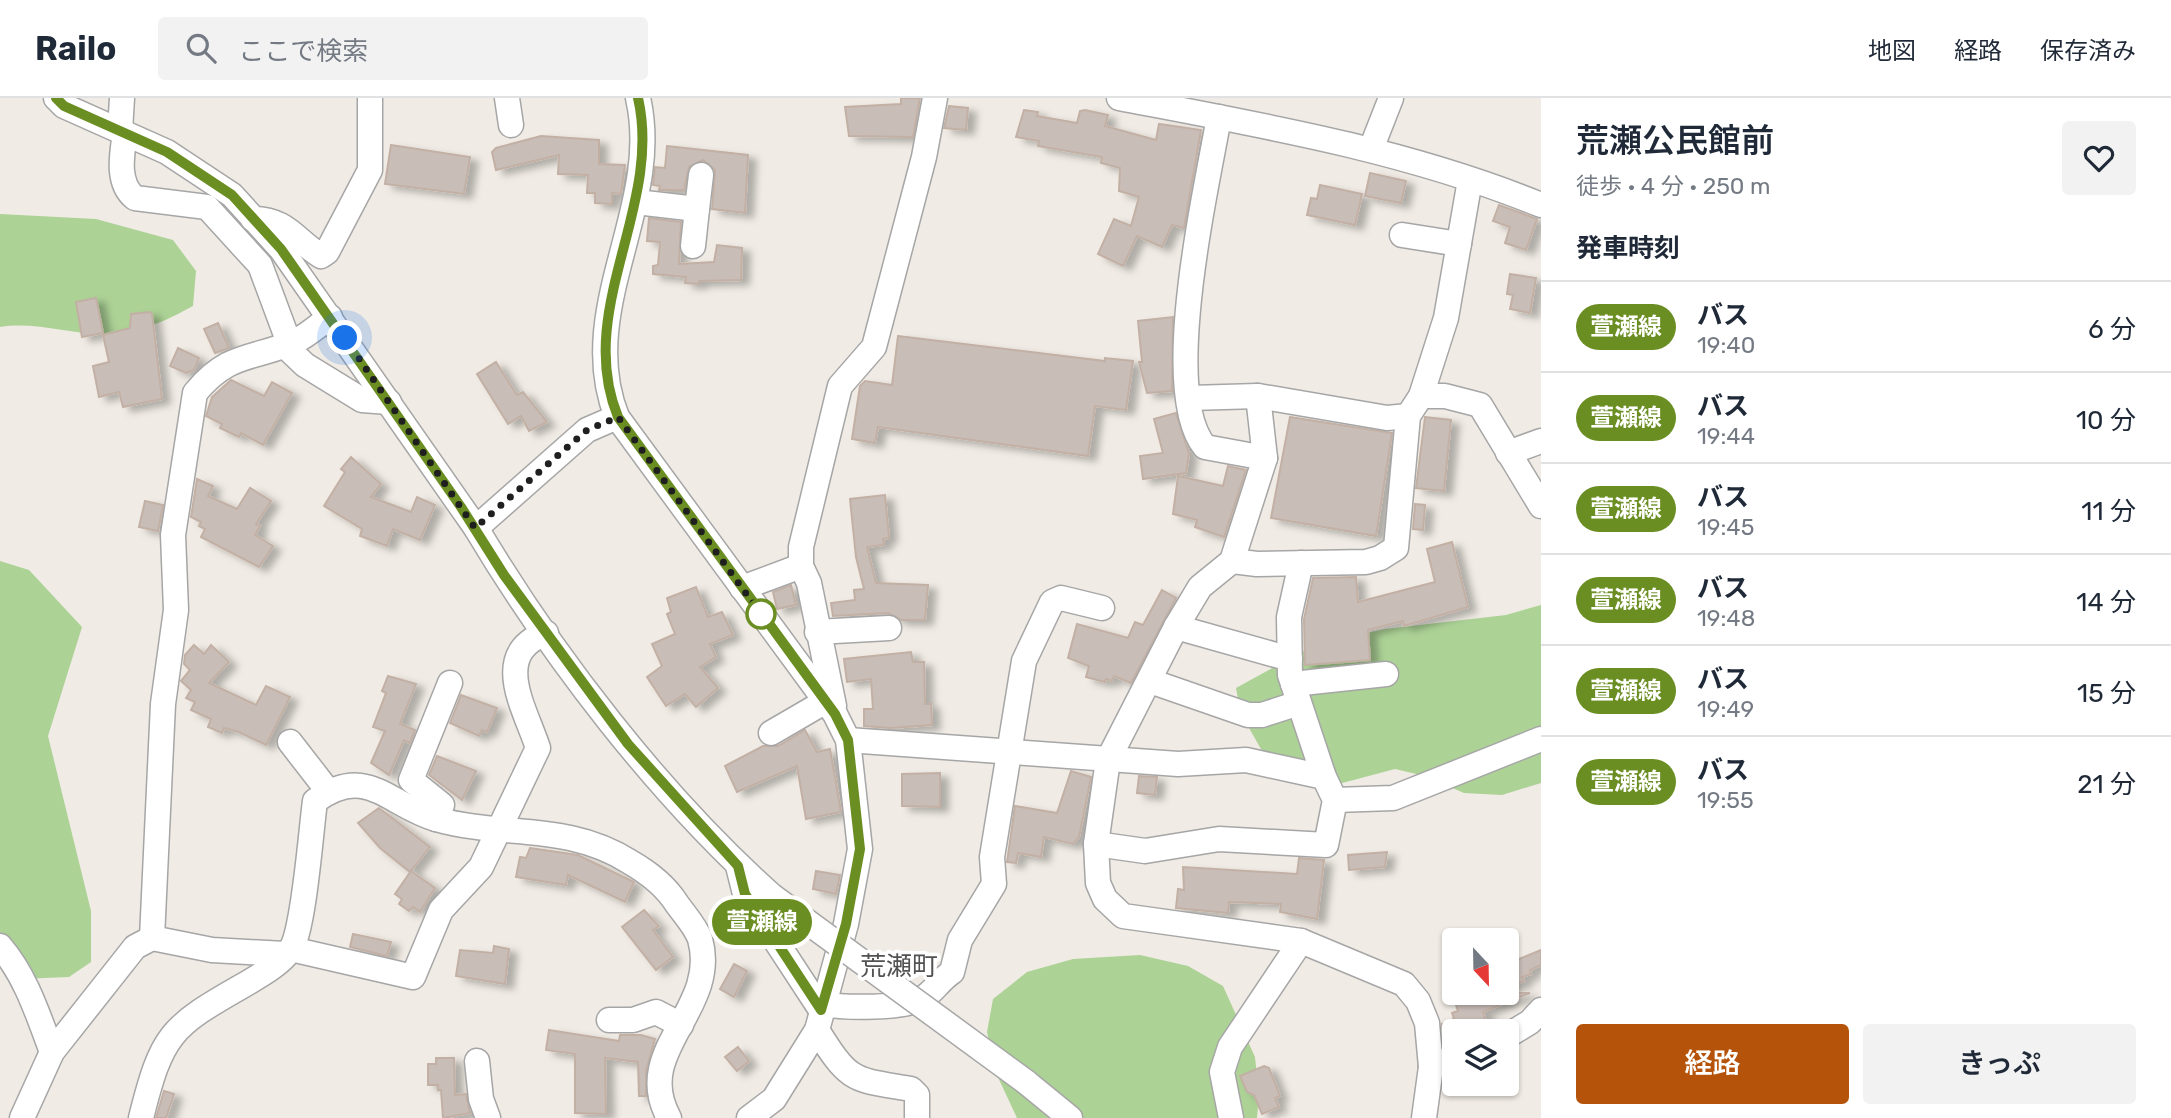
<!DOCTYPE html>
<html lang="ja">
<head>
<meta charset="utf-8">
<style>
  :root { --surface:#fff; --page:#f2f2f3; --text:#1f2937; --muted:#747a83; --line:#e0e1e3; --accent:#b45309 }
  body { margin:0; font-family:Rubik,"Noto Sans JP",sans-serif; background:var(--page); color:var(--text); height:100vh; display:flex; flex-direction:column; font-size:26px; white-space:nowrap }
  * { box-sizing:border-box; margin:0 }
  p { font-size:23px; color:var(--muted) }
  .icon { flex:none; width:38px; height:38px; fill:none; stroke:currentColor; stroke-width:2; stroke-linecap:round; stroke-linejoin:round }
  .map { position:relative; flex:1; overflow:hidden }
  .panel { display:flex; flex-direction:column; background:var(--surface); width:630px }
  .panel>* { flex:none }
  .badge { padding:0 14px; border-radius:23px; font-size:24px; line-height:46px }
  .needle { width:46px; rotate:158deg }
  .buttons { position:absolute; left:1442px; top:830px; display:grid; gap:14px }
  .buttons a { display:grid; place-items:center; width:77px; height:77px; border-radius:7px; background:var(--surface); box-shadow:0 2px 5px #0004; font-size:35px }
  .you { position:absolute; width:35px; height:35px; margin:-18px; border:5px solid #fff; border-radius:50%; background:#1a73e8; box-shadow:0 0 0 10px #1a73e833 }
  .map>.badge { position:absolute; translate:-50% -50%; box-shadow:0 0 0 4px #fff }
  h2 { padding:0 35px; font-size:26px; line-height:63px }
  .round { display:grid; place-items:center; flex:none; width:74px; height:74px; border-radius:7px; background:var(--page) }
  .headline { display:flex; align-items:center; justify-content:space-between; height:119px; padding:0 35px }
  h1 { font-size:33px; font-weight:600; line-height:52px }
  .primary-button { display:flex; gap:14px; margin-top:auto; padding:14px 35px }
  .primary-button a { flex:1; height:80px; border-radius:7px; background:var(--accent); color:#fff; font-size:28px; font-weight:600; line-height:80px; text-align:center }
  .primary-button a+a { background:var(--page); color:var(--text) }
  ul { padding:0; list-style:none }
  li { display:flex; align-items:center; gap:21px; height:91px; padding:0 35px; border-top:2px solid var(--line) }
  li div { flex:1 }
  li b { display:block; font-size:26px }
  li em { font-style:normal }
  li .badge { min-width:77px; font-weight:700; text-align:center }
  header { display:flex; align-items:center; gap:42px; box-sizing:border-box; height:98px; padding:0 35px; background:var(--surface); border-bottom:2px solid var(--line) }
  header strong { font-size:33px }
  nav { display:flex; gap:38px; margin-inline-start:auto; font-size:24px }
  .search { width:490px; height:63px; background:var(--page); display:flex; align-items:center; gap:18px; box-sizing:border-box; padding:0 24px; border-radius:7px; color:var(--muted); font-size:26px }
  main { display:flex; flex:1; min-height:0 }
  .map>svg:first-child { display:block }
  .forest { fill:#acd296 }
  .building { fill:#c8bdb7; stroke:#c3b0a5; stroke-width:2; filter:url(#shadow) }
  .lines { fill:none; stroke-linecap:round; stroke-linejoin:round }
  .minor-casing { stroke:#a6a6a6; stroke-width:27 }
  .minor { stroke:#fff; stroke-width:24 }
  .minor-bridge-casing { stroke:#a6a6a6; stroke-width:27; stroke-linecap:butt }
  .minor-bridge { stroke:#fff; stroke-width:24 }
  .line-casing { stroke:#fff; stroke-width:16 }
  .line { stroke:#6b8e23; stroke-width:10 }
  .walk { stroke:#1f1f1f; stroke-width:7; stroke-dasharray:0 12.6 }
  .stop-dot { fill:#fff; stroke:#6b8e23; stroke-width:3.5 }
  .labels { text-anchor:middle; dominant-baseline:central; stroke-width:7; stroke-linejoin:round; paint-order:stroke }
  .quarter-label { font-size:26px; fill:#525252; stroke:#fff }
</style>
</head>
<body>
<header>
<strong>Railo</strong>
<div class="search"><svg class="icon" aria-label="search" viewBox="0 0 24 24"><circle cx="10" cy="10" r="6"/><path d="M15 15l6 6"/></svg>ここで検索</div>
<nav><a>地図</a><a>経路</a><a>保存済み</a></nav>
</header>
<main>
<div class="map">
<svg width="1541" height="1020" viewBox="0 0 1541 1020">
  <defs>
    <filter id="shadow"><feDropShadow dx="8" dy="4.5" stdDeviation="3.5" flood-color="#0004"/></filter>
  </defs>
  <rect width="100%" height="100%" fill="#f0ebe4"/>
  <g class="forest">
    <path d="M 0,116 L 96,121 L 173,142 L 196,173 L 193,208 C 165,223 139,236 107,236 C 71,237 36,223 0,229 Z"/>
    <polygon points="0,463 29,472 82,529 48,638 91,813 91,864 69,879 19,881 0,864"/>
    <polygon points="1541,507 1541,685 1502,697 1464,695 1425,678 1395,671 1331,688 1265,658 1241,616 1236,590 1316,546 1385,531 1506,517"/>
    <polygon points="1140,857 1188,868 1223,888 1255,959 1259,997 1257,1020 1017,1020 996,975 987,934 993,901 1027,874 1073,861"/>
  </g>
  <g class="building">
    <polygon points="901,0 920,0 913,39 849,38 845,9 901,6"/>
    <polygon points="949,8 968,10 966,32 944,30"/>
    <polygon points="1024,12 1038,14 1037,18 1077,25 1080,13 1085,12 1108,17 1105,28 1156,42 1159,26 1201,32 1184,130 1172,127 1162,149 1137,138 1123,168 1098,156 1114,121 1131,128 1139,99 1119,93 1120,70 1101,65 1102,59 1038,48 1039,43 1016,39"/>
    <polygon points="541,38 599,42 599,66 625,67 621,96 612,95 612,106 595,105 595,95 587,95 588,77 558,76 559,57 496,72 492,54 496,50"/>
    <polygon points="391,47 470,59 464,96 385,86"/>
    <polygon points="667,48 748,57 745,115 712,111 715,72 703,62 689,69 684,92 659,92 660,88 653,87 655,69 665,70"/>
    <polygon points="1370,75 1406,83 1401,105 1365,98"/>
    <polygon points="1320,87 1362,96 1355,127 1307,117 1311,100 1317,101"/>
    <polygon points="1499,107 1537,121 1526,152 1505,145 1510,129 1493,123"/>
    <polygon points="649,120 681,124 679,166 714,164 717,147 742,150 741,182 699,183 699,186 685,185 686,179 653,176 653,168 658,167 660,144 647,143"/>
    <polygon points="1510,176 1536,180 1530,215 1510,211 1513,197 1507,196"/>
    <polygon points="96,200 103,235 82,239 76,204"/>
    <polygon points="150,214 152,216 162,301 123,309 119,294 99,299 93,268 109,264 103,237 130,230 131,216"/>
    <polygon points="1173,219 1172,293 1147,295 1139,264 1142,264 1138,223"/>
    <polygon points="218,225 229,250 215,255 204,231"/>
    <polygon points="898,238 1105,263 1105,260 1133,263 1126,312 1095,308 1088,358 878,329 875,345 852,341 860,288 865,283 892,287"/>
    <polygon points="178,250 199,260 194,272 186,275 170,268"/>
    <polygon points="496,264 517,297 523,294 547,324 529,333 521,318 508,326 477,276"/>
    <polygon points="231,282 264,298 272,284 292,295 263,347 241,335 239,339 220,330 222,326 206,318 212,299"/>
    <polygon points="1176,315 1189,356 1186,375 1143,381 1140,358 1163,355 1154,321"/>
    <polygon points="1290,319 1392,335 1376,438 1271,420"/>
    <polygon points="1425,319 1451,322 1444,393 1416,390"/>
    <polygon points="351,359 381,386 371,399 411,414 417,399 435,407 420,442 393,431 387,448 360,438 362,431 324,408 345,374 341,371"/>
    <polygon points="1228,368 1246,372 1224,439 1195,429 1197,422 1173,416 1178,378 1223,388"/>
    <polygon points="197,381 213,388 208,398 237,411 250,390 271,403 256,426 260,428 255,437 273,448 259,469 201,439 205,431 199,428 201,424 191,419"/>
    <polygon points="885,397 889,440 883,441 884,447 867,449 876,485 928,487 925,522 901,522 888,515 833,518 831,505 855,502 854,492 864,491 856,459 850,401"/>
    <polygon points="145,403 163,407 158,433 139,429"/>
    <polygon points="1415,406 1425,407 1423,432 1413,431"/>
    <polygon points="1452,444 1468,509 1404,528 1403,523 1368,532 1370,562 1305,567 1304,521 1313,480 1356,479 1358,504 1435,484 1427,451"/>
    <polygon points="791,487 796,507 777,511 773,494"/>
    <polygon points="696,489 708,519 722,514 733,537 710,546 716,559 700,569 718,590 696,609 685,596 666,608 647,579 662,568 652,546 675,536 667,516 671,514 667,500"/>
    <polygon points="1162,492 1176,500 1131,585 1114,578 1112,583 1106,581 1105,584 1086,579 1089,568 1068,560 1077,526 1128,540 1135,524 1143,527"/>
    <polygon points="194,547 204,556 211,547 229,564 209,585 256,607 266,588 290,599 266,647 239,634 224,630 222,635 208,629 211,621 191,612 195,604 186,600 191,592 181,583 190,572 184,566 185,557"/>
    <polygon points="911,554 913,564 924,564 925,606 931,606 932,627 890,630 864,628 864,611 873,611 871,581 847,584 844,561"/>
    <polygon points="388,578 416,586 400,626 415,632 410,645 404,642 389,677 371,665 385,633 373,629 386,595 382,593"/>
    <polygon points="461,597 497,610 487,634 482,632 479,638 450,625"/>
    <polygon points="805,632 817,654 830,651 841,714 806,721 797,668 737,694 725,668 763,648 778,648"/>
    <polygon points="437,658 476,673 462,702 429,677"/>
    <polygon points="1071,673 1091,679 1079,739 1073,746 1044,739 1041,759 1018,755 1016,765 1007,764 1015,708 1057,715"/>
    <polygon points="940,675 940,709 902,708 902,676"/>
    <polygon points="1139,678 1157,679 1155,697 1137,695"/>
    <polygon points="379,710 430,749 410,774 380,750 358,725"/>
    <polygon points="530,750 578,757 634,784 625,804 568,777 566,787 516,779 520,759 526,760"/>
    <polygon points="1387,754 1385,769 1349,772 1348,757"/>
    <polygon points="1299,760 1324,762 1317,821 1280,814 1281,806 1229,804 1228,815 1176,810 1178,791 1184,792 1183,769 1297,776"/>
    <polygon points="411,773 435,790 420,814 413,809 409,813 399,806 402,801 395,796"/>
    <polygon points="816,773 840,777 836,796 813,791"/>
    <polygon points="644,812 659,828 653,832 673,859 656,872 622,829"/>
    <polygon points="353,836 391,844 387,858 350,849"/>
    <polygon points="494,848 509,851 505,886 456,878 460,852 493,855"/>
    <polygon points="1541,852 1541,867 1530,872 1531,876 1522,879 1524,883 1507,890 1507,866"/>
    <polygon points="734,866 747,873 734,899 720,891"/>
    <polygon points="1480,894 1530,895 1483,914 1490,933 1443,933 1442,926 1454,921 1452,915 1458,913 1455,904"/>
    <polygon points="549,932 619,943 620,937 641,937 655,941 646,973 646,998 639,998 638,964 605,960 606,1016 575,1015 575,956 546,952"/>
    <polygon points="738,949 749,963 737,973 725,959"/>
    <polygon points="436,960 454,960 455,997 466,996 470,1015 443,1020 441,992 438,992 438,987 428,987 428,966 436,966"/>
    <polygon points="1264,968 1269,970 1280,998 1275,1000 1279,1009 1262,1016 1254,997 1247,994 1240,978"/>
    <polygon points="164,993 174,996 166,1020 156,1020"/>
  </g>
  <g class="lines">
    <defs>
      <g id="minor">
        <path d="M 56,0 L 64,8 L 167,54 L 232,97 L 281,151 L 476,430 C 553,559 659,697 772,798"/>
        <polyline points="507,0 511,27"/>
        <path d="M 638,0 C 663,109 574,211 617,319 L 835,616 L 848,642 L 860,751 L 846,826 L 817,932 L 774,1001 L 749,1020"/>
        <path d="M 1119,0 C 1261,27 1406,52 1541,107"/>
        <path d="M 1219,19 C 1207,89 1159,294 1205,349 L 1265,360 L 1232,463 L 1200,489 L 1176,529 L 1108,662 L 1096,746 L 1098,785 L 1105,801 L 1123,818 L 1301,843 L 1404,886 L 1418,903 L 1427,925 L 1431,969 L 1424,1020"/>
        <polyline points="120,33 122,0"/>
        <path d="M 125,35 C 122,56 116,85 135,100 L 207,109 L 260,167 L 289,245"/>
        <polyline points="1371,51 1391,0"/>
        <polyline points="636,104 697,111 693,148"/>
        <polyline points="697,111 701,77"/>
        <path d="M 253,121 C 287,121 295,142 321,158 L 327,154 L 370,72 L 370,0"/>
        <polyline points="1402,137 1459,146"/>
        <polyline points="284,247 305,267 362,302 389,304"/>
        <polyline points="1258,298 1265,360"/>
        <polyline points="1421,298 1445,298 1480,307 1541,408"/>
        <polyline points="1190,300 1258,298 1387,320 1408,318"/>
        <polyline points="1508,355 1541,343"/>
        <polyline points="476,430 587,332 617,319"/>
        <polyline points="1232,463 1257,466 1366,464 1380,460 1396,450 1408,318 1421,298 1446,220 1470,82"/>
        <polyline points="1301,465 1289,519 1290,577 1324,679"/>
        <polyline points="742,490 801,468"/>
        <polyline points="1176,529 1290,561"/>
        <polyline points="817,534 889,530"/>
        <polyline points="1150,583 1248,617 1262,617 1299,605"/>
        <polyline points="1293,586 1386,576"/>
        <polyline points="834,608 809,485 801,468 801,449 840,288 874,249 924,59 935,0"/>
        <polyline points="771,635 826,603"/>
        <polyline points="848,642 1178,666 1246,662 1324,679 1335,702 1326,747 1219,741 1145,753 1096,746"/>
        <polyline points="290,644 328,693"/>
        <polyline points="1335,702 1393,700 1541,641"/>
        <polyline points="436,721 442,707 411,682 450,585"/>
        <polyline points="738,768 745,796 821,912"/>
        <polyline points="152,840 212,852 285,856"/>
        <path d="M 0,848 C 26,878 38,917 52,954"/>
        <path d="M 291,851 L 413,879 L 441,812 L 481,769 L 538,650 C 525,610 490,556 546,535"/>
        <path d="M 822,906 C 845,910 903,911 923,900 C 933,894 941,881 952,874 L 960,842 L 994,786 L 992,759 L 1024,563 L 1052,504 L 1061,500 L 1102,510"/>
        <polyline points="609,922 633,922 656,914 681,927"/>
        <path d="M 817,932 C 850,985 852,981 911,991 L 917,997 L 917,1020"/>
        <polyline points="1507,938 1530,924 1541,912"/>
        <polyline points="477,963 481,1001 488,1020"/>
        <polyline points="1431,969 1454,959"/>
        <polyline points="1026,984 1070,1020"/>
        <path d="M 22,1020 L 52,954 L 135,849 L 152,840 L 163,606 L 176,512 L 173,437 L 195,295 C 229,254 251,262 294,244 C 307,238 319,227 330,219"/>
        <path d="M 141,1020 C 162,936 170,929 244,887 C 259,878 280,867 291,851 C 304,831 311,732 315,703 C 367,665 388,707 436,721 C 503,740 567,724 630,764 C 649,775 665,787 677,806 C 684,816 696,829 700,841 C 720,912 631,952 669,1020"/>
        <polyline points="1231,1020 1222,974 1230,949 1301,843"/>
      </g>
    </defs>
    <use href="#minor" class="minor-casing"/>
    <use href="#minor" class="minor"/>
    <defs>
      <polyline id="minor-bridge" points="772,798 1026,984"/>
    </defs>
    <use href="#minor-bridge" class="minor-bridge-casing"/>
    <use href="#minor-bridge" class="minor-bridge"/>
  </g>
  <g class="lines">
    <defs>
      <path id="line" d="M 56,0 L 64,8 L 167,54 L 232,97 L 281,151 L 461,409 L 504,477 L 581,582 L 628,646 L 738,768 L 745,796 L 821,912 L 846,826 L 860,751 L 848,642 L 835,616 L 618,319 C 574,212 663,109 638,0"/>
    </defs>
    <use href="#line" class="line-casing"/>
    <use href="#line" class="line"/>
    <polyline class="walk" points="345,240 475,430 587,332 618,319 761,516"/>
  </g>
  <circle class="stop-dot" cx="761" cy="516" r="14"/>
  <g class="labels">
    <g class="quarter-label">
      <text x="899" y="868">荒瀬町</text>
    </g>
  </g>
</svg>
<div class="buttons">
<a><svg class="needle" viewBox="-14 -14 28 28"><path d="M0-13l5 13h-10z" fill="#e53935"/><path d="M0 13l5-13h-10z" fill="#747a83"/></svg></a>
<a><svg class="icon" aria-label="layers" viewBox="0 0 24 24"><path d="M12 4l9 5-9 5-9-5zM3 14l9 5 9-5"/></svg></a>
</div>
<div class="you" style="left:345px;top:240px"></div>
<b class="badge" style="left:762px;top:824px;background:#6b8e23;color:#fff">萱瀬線</b>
</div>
<section class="panel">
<div class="headline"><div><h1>荒瀬公民館前</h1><p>徒歩 · 4 分 · 250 m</p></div><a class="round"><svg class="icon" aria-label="heart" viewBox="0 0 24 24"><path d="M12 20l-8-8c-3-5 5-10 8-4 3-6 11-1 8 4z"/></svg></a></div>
<h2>発車時刻</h2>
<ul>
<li><span class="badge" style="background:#6b8e23;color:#fff">萱瀬線</span><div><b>バス</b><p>19:40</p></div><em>6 分</em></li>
<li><span class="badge" style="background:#6b8e23;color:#fff">萱瀬線</span><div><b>バス</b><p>19:44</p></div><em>10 分</em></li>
<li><span class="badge" style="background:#6b8e23;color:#fff">萱瀬線</span><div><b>バス</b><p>19:45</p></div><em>11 分</em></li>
<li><span class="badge" style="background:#6b8e23;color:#fff">萱瀬線</span><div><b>バス</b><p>19:48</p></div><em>14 分</em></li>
<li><span class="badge" style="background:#6b8e23;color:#fff">萱瀬線</span><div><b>バス</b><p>19:49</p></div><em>15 分</em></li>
<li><span class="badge" style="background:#6b8e23;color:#fff">萱瀬線</span><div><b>バス</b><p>19:55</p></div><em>21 分</em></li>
</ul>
<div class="primary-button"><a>経路</a><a>きっぷ</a></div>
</section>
</main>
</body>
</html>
